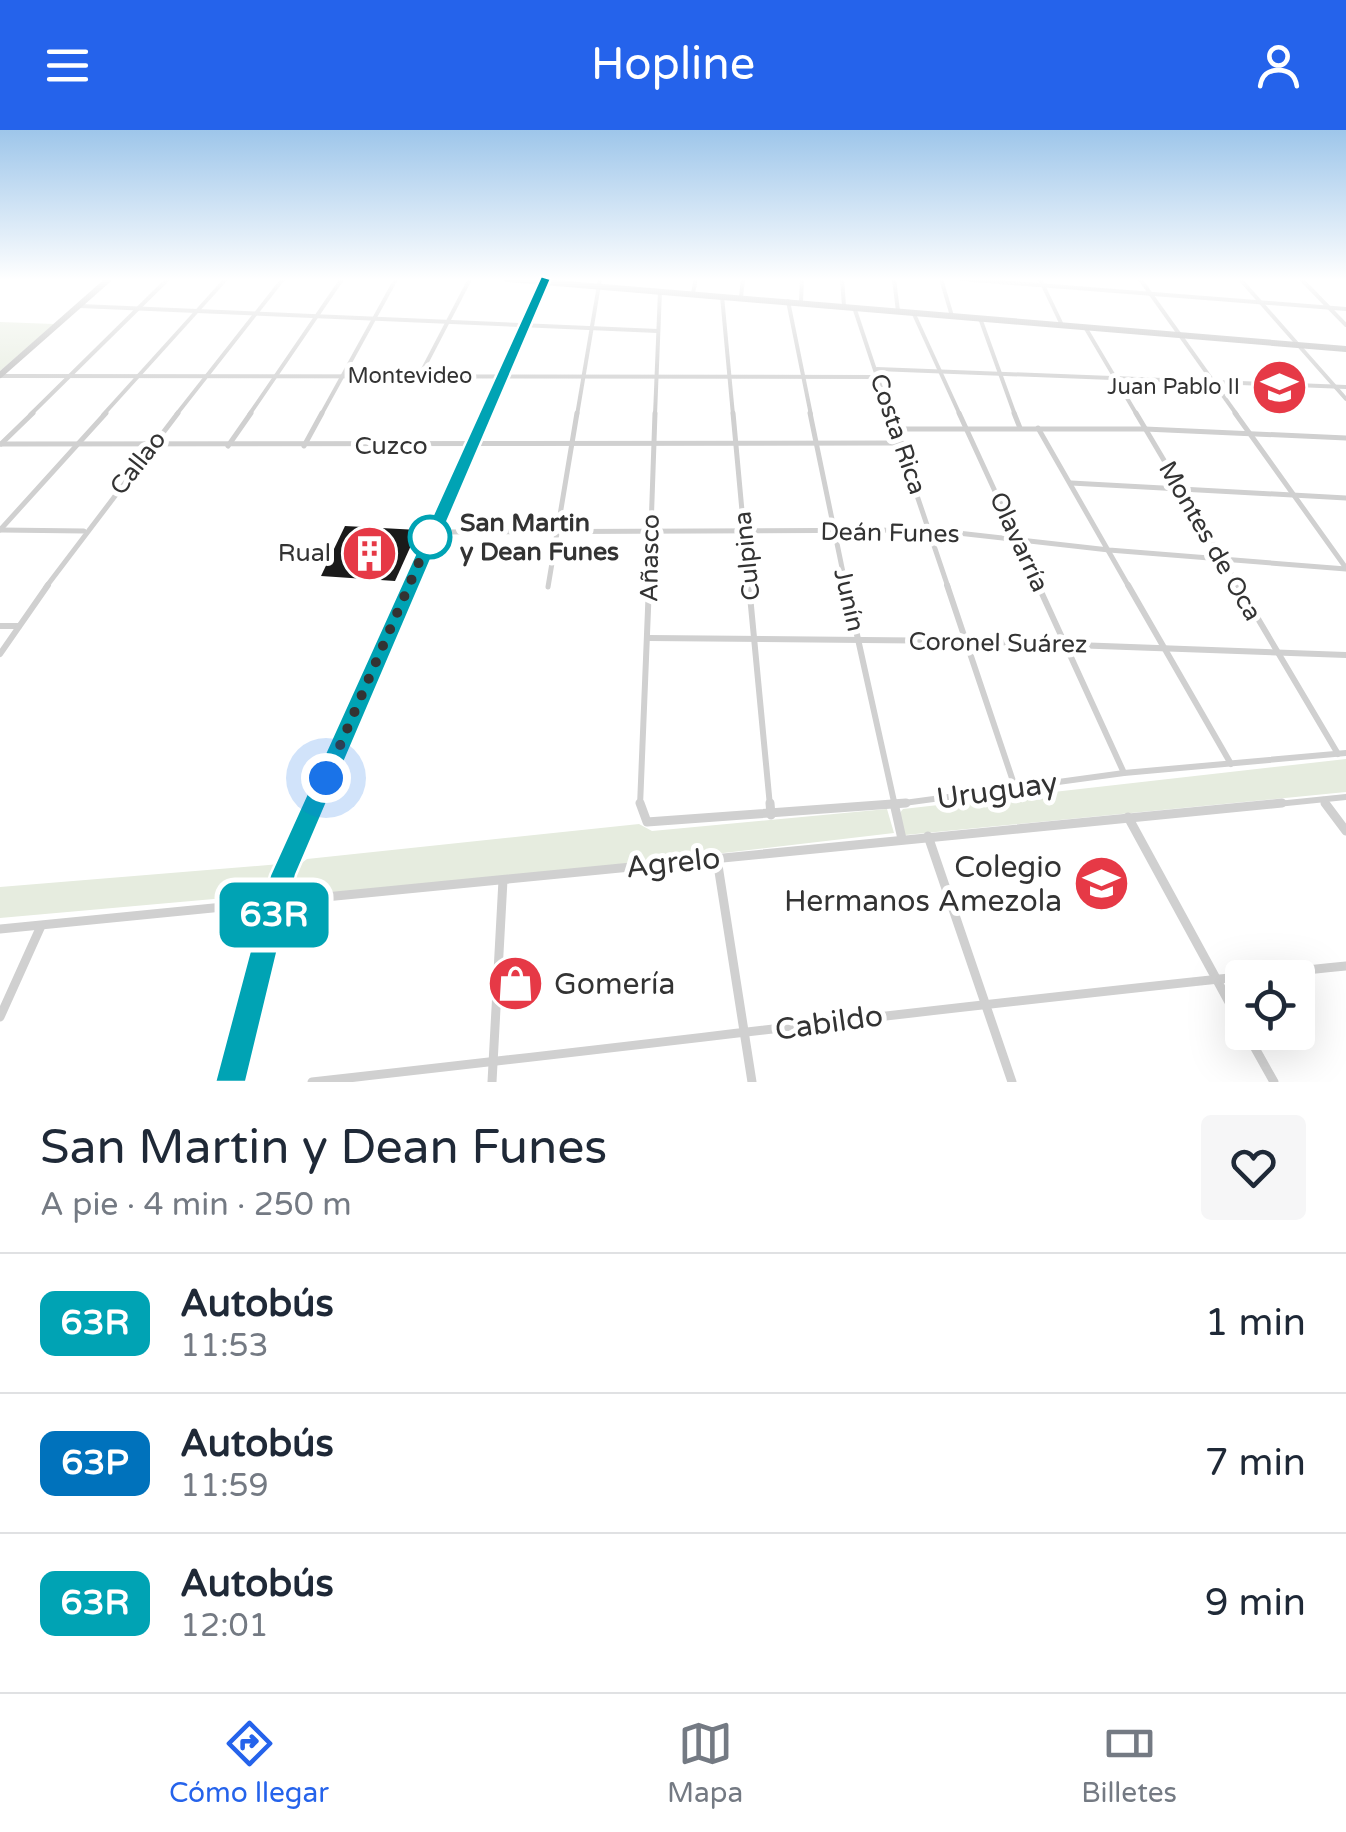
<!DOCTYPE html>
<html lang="es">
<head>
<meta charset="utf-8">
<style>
  :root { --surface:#fff; --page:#f6f6f7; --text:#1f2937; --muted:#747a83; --line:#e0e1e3; --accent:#2563eb }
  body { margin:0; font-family:"Varela Round",sans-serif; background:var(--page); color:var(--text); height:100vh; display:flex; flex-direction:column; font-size:38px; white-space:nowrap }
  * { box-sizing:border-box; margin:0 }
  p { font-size:32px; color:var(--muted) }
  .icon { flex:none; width:55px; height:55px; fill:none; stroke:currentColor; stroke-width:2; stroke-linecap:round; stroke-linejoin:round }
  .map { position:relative; height:952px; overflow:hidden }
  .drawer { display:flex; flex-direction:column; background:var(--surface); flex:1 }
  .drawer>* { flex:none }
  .badge { padding:0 20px; border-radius:15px; font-size:35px; line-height:65px }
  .fabs { position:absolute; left:1225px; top:830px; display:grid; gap:20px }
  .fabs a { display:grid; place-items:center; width:90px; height:90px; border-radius:10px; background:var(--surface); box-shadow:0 10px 40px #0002; font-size:50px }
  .you { position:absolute; width:50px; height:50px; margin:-25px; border:8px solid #fff; border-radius:50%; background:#1a73e8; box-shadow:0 0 0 15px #1a73e833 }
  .map>.badge { position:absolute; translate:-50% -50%; box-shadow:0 0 0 5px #fff }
  .round { display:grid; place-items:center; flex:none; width:105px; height:105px; border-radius:10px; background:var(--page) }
  .summary { display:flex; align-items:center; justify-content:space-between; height:170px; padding:0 40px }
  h1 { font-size:48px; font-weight:600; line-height:75px }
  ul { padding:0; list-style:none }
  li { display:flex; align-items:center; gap:30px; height:140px; padding:0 40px; border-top:2px solid var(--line) }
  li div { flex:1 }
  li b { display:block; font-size:38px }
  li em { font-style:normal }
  li .badge { min-width:110px; font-weight:700; text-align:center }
  header { display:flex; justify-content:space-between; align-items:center; height:130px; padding:0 40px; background:var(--accent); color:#fff; font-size:45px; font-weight:600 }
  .menu { display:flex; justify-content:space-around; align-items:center; height:140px; border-top:2px solid var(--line); background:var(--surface); font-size:28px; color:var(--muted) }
  .menu a { display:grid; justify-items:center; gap:5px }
  .menu .current { color:var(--accent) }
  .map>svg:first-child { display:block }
  .green { fill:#e6ecdf }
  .building { fill:#1a1a1a }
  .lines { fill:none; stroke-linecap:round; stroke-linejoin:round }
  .street-far3 { stroke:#d0d0d0; stroke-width:4 }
  .street-far2 { stroke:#d0d0d0; stroke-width:5 }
  .street-far1 { stroke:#d0d0d0; stroke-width:6 }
  .street { stroke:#d0d0d0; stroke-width:9 }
  .secondary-far3 { stroke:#bdbdbd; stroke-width:6 }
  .secondary-far2 { stroke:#bdbdbd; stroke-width:9 }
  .secondary-far1 { stroke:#bdbdbd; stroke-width:11 }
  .secondary { stroke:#bdbdbd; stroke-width:14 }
  .line { fill:#00a3b4; stroke:#fff; stroke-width:2.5 }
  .walk { stroke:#333; stroke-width:10; stroke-dasharray:0 18 }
  .stop-dot { fill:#fff; stroke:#00a3b4; stroke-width:5 }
  .labels { text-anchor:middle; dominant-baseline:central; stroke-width:10; stroke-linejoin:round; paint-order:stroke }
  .far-street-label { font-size:22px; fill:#333; stroke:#fff }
  .far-poi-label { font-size:22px; fill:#333; stroke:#fff; text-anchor:end }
  .street-label { font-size:25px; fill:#333; stroke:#fff }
  .stop-label { font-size:25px; font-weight:bold; fill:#333; stroke:#fff; text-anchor:start }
  .poi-label { font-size:25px; fill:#333; stroke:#fff; text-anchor:end }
  .near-street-label { font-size:30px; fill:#333; stroke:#fff }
  .near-poi-label { font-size:30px; fill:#333; stroke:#fff; text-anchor:end }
</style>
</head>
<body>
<header><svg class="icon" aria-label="menu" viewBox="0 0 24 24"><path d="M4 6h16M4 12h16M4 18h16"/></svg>Hopline<svg class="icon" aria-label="person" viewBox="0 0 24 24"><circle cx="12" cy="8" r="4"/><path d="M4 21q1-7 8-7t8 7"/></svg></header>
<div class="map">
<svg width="1346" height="952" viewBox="0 0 1346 952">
  <rect width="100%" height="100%" fill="#fff"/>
  <g class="green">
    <polygon points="0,192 54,194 0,241"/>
    <polygon points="1346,629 1346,662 905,705 899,684 903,679"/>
    <polygon points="887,679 894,703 638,733 291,767 283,761 289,743 307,729 639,694 652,701"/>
    <polygon points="280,734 269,764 0,788 0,757"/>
  </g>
  <polygon class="building" points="345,396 418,400 395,451 321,446"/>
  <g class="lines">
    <g class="street-far3">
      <polyline points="842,149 844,176"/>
      <polyline points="894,149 898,181"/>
      <polyline points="941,149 952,186"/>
      <polyline points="961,149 1346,179"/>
      <polyline points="1040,149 1062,195"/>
      <polyline points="1140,149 1237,285"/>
      <polyline points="1240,149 1346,269"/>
      <polyline points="1301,149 1346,195"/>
      <polyline points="693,163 696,149"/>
      <polyline points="722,166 733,285"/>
      <polyline points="741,167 743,149"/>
      <polyline points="788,171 811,285"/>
      <polyline points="801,172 802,149"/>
      <polyline points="80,176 658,201"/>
      <polyline points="854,177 890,285"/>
      <polyline points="913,182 960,285"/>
      <polyline points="980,188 1015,285"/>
      <polyline points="1085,197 1137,285"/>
      <polyline points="877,239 1346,257"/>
      <polyline points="0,246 879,247"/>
      <polyline points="419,247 470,149"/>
      <polyline points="30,285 168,149"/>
      <polyline points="103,285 226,149"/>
      <polyline points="176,285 283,149"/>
      <polyline points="249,285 342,149"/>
      <polyline points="321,285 396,149"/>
      <polyline points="577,285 600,149"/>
      <polyline points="655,285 660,161"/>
    </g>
    <g class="street-far2">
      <polyline points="733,283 749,457"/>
      <polyline points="810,283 846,457"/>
      <polyline points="889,283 948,457"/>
      <polyline points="959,283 1039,457"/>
      <polyline points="1014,283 1020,298"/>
      <polyline points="1136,283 1239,457"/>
      <polyline points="1235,283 1346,438"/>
      <polyline points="1038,298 1129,457"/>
      <polyline points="897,299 1145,299 1346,308"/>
      <polyline points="0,314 902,313"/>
      <polyline points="1,314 33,283"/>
      <polyline points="228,316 251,283"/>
      <polyline points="304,316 322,283"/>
      <polyline points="1071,353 1346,368"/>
      <polyline points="0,400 106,283"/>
      <polyline points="1,400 84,401"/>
      <polyline points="434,402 931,400 1109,420 1346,439"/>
      <polyline points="46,457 178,283"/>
      <polyline points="548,457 577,283"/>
      <polyline points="649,457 655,283"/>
    </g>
    <g class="street-far1">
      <polyline points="749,455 770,676"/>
      <polyline points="846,455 895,676"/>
      <polyline points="947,455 1016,660"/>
      <polyline points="1038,455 1124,643"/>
      <polyline points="1128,455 1231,634"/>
      <polyline points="1238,455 1338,624"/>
      <polyline points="0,496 19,496"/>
      <polyline points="649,508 965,511 1346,525"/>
      <polyline points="0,524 48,455"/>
      <polyline points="1323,670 1327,676"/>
      <polyline points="640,676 649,455"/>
      <polyline points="882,676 1124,643 1346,623"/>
      <polyline points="1257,676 1346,667"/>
    </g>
    <g class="street">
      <polyline points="640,673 647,692 906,673"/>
      <polyline points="770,673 771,685"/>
      <polyline points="894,673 902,709"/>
      <polyline points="1325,673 1346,701"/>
      <polyline points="1128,687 1242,896"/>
      <polyline points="928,706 1012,952"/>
      <polyline points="717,729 752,952"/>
      <polyline points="0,799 1282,673"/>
      <polyline points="0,887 41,796"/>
      <polyline points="1246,902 1274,952"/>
      <path d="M 312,952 C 657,914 1001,870 1346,836"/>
      <polyline points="492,952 503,750"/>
    </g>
    <g class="secondary-far3">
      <polyline points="507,149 1346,219"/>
      <polyline points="0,245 109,149"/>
      <polyline points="485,285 545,149"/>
    </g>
    <polyline class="secondary-far2" points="409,457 486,283"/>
    <polyline class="secondary-far1" points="313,676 411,455"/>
    <polyline class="secondary" points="230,952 283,745 315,673"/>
  </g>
  <linearGradient id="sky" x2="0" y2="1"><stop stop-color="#9ec6ea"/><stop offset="0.53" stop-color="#fff"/><stop offset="1" stop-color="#fff" stop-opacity="0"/></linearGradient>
  <rect width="1346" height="282" fill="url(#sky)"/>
  <polygon class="line" points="541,146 551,149 296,745 246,952 215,952 270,745"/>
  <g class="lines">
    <polyline class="walk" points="326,648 432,402 430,407"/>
  </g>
  <defs>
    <symbol id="university-disc" viewBox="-11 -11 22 22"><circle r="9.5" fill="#e63946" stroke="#fff"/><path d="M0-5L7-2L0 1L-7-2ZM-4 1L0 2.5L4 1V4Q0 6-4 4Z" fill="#fff"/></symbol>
    <symbol id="building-disc" viewBox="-11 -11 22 22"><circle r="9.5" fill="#e63946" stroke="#fff"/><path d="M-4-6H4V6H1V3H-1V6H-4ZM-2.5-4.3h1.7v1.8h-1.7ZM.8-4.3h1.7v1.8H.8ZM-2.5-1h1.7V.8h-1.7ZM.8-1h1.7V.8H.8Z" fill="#fff"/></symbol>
    <symbol id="school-disc" viewBox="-11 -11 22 22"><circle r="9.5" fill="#e63946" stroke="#fff"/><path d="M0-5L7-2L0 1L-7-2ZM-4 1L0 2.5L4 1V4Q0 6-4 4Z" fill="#fff"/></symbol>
    <symbol id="shop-disc" viewBox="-11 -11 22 22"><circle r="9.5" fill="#e63946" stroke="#fff"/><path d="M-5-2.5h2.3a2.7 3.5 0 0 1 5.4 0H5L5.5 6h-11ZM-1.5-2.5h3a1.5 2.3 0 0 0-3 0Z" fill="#fff"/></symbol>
  </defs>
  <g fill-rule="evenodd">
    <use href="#university-disc" x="1248" y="226" width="63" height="63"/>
    <use href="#building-disc" x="338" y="392" width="63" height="63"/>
    <use href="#school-disc" x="1070" y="722" width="63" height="63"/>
    <use href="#shop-disc" x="484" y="822" width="63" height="63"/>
  </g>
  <circle class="stop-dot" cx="430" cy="407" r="20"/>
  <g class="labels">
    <g class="far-street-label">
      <text x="410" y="246">Montevideo</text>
    </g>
    <g class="far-poi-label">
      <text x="1240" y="257">Juan Pablo II</text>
    </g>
    <g class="street-label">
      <text transform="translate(898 304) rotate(71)">Costa Rica</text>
      <text x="391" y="316">Cuzco</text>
      <text transform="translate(138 333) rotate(-52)">Callao</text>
      <text transform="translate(890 403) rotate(1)">Deán Funes</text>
      <text transform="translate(1210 411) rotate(60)">Montes de Oca</text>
      <text transform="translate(1019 412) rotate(65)">Olavarría</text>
      <text transform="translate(747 426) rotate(-96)">Culpina</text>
      <text transform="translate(650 428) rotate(-89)">Añasco</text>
      <text transform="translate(849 470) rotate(77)">Junín</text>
      <text transform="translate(998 513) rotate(1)">Coronel Suárez</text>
    </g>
    <g class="stop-label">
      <text x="460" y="393">San Martin<tspan x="460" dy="29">y Dean Funes</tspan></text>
    </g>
    <g class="poi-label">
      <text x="331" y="423">Rual</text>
    </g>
    <g class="near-street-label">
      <text transform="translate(997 661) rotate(-8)">Uruguay</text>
      <text transform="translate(673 733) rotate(-6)">Agrelo</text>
      <text transform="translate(829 893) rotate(-8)">Cabildo</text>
    </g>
    <g class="near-poi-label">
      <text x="1062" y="737">Colegio<tspan x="1062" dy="34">Hermanos Amezola</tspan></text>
      <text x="554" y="854" text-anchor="start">Gomería</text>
    </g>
  </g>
</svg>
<div class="fabs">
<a><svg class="icon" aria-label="locate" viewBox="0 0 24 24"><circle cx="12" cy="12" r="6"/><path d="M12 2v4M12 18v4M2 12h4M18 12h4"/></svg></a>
</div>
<div class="you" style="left:326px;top:648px"></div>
<b class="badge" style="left:274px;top:785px;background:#00a3b4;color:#fff">63R</b>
</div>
<section class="drawer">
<div class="summary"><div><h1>San Martin y Dean Funes</h1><p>A pie · 4 min · 250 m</p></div><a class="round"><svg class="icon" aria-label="heart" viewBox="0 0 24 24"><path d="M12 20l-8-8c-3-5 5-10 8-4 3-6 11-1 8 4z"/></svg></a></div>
<ul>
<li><span class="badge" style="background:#00a3b4;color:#fff">63R</span><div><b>Autobús</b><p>11:53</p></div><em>1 min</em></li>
<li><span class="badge" style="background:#0072bc;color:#fff">63P</span><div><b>Autobús</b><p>11:59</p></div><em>7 min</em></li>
<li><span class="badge" style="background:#00a3b4;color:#fff">63R</span><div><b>Autobús</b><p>12:01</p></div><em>9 min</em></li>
</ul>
</section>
<nav class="menu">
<a class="current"><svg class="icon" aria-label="directions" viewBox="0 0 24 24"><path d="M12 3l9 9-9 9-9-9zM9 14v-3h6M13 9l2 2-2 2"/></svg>Cómo llegar</a>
<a><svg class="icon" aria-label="map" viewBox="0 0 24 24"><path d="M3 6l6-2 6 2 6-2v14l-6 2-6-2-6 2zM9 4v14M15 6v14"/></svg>Mapa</a>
<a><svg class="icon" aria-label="tickets" viewBox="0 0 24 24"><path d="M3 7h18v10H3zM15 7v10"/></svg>Billetes</a>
</nav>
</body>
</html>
